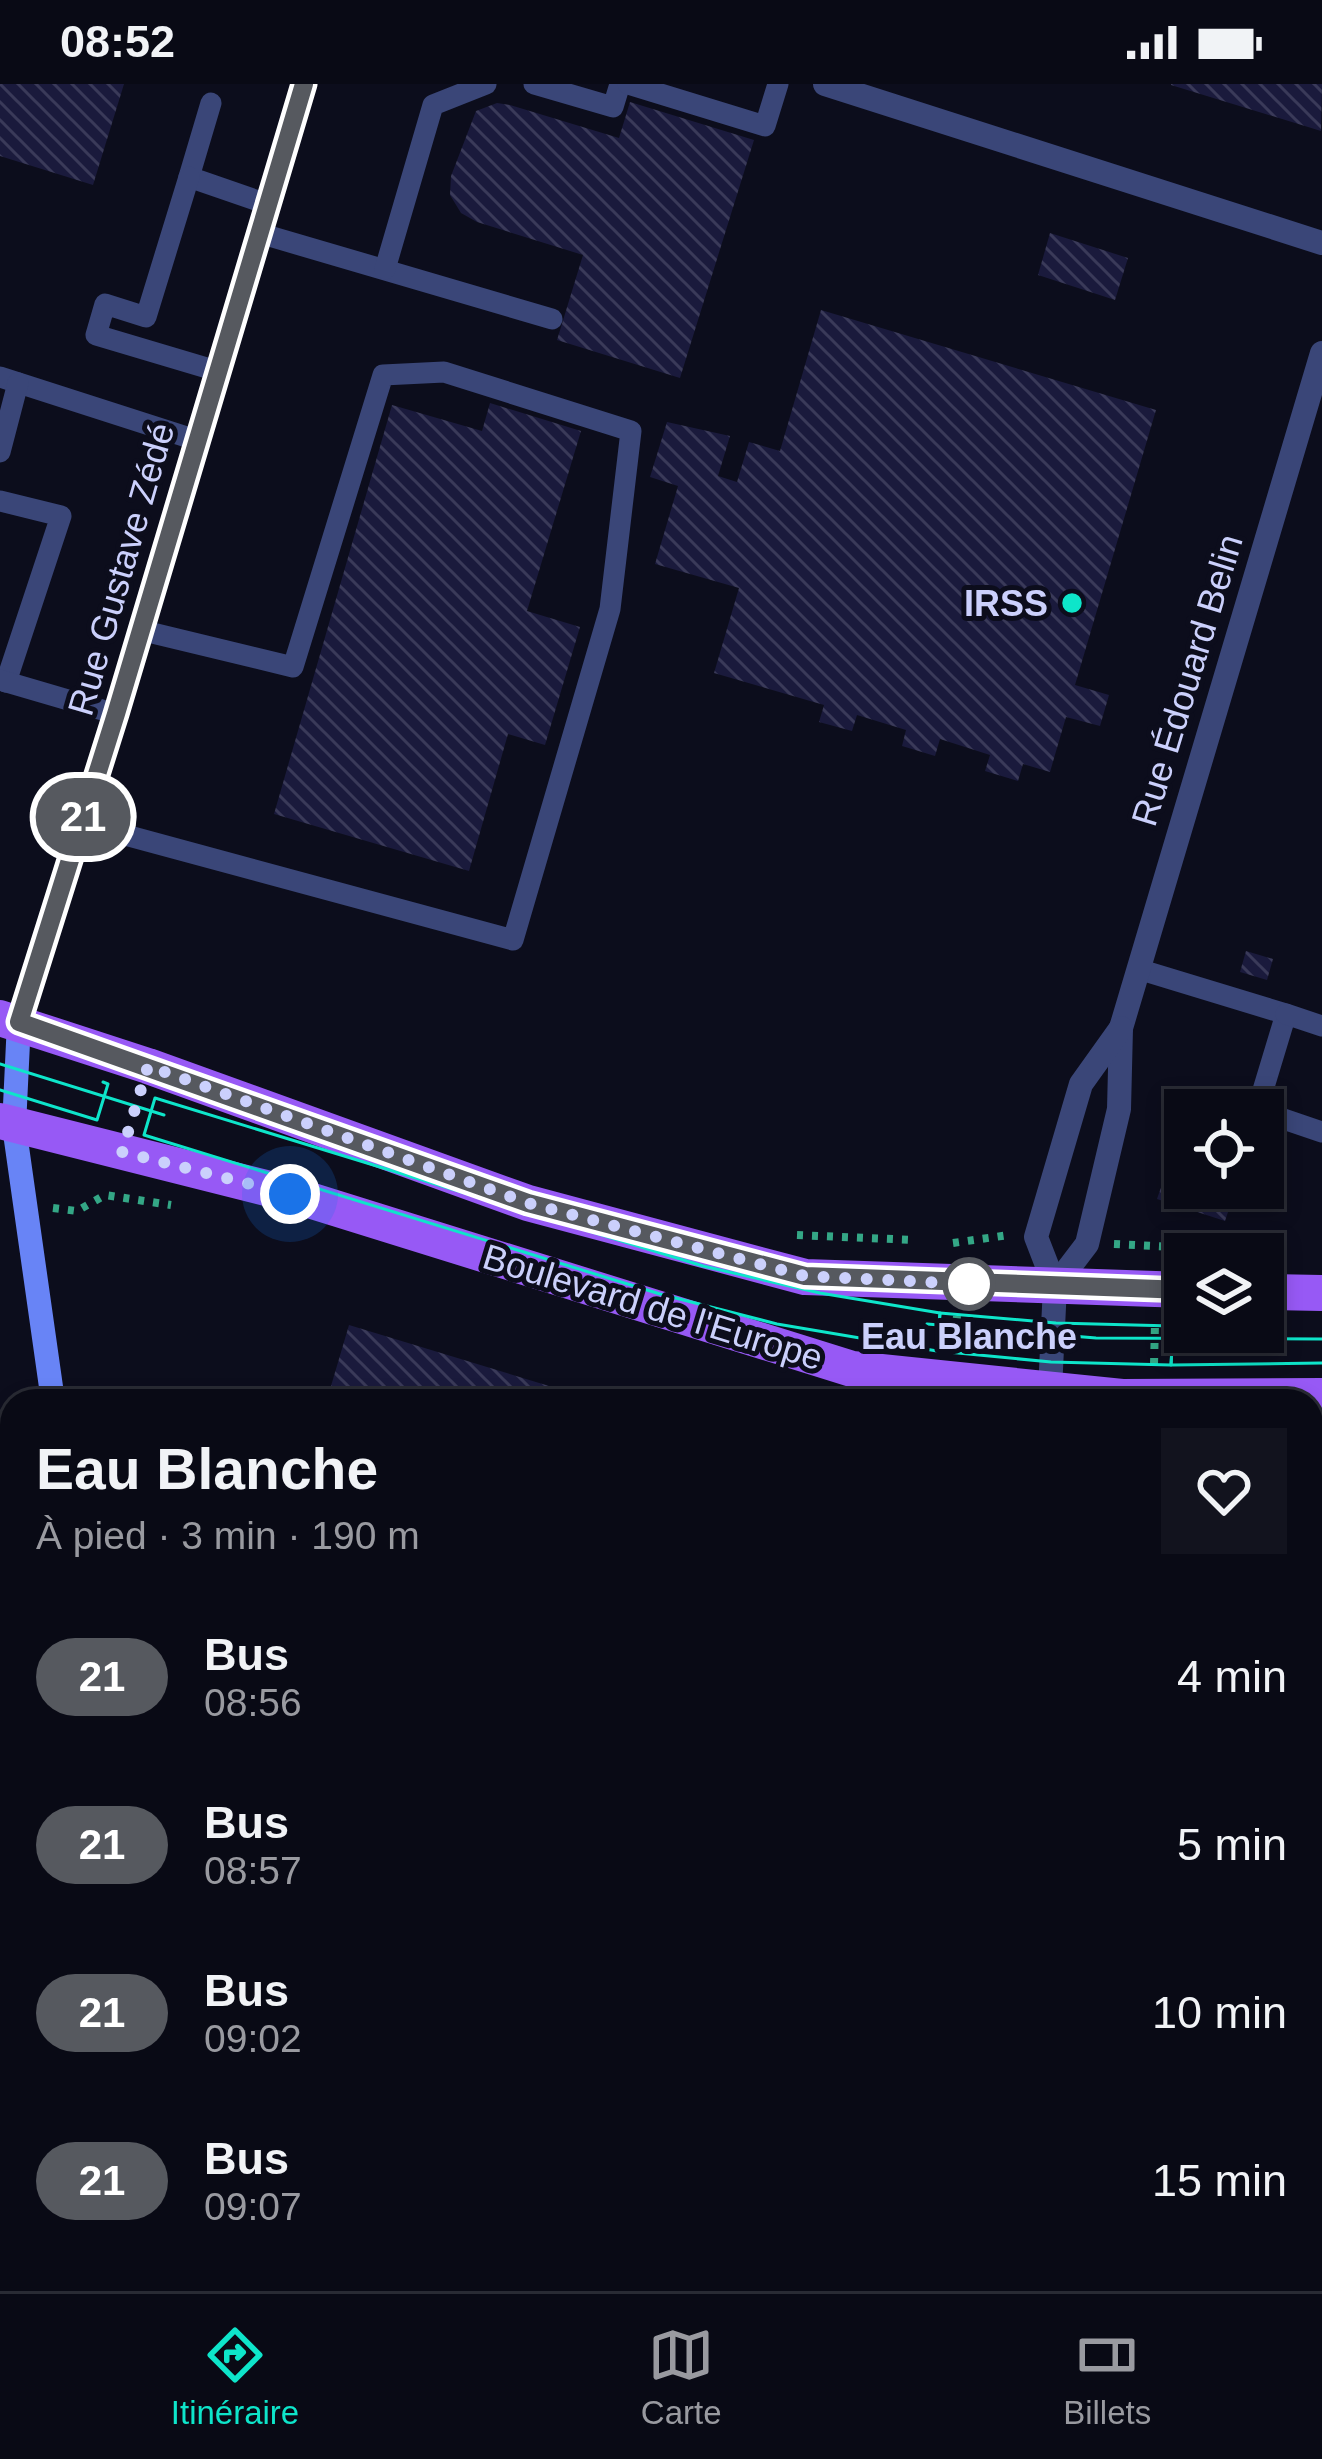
<!DOCTYPE html>
<html lang="fr">
<head>
<meta charset="utf-8">
<style>
  :root { --surface:#090a15; --page:#12131e; --text:#f1f3f6; --muted:#999aa0; --line:#292b34; --accent:#0ee5ca }
  body { margin:0; font-family:Helvetica,sans-serif; background:var(--page); color:var(--text); height:100vh; display:flex; flex-direction:column; font-size:45px; white-space:nowrap }
  * { box-sizing:border-box; margin:0 }
  p { font-size:39px; color:var(--muted) }
  .icon { flex:none; width:66px; height:66px; fill:none; stroke:currentColor; stroke-width:2; stroke-linecap:round; stroke-linejoin:round }
  .map { position:relative; flex:1; overflow:hidden }
  .panel { position:absolute; left:0px; top:1305px; width:1323px; height:903px; display:flex; flex-direction:column; background:var(--surface); border-radius:36px 36px 0 0; box-shadow:0 6px 18px #0003,0 0 0 3px var(--line) }
  .panel>* { flex:none }
  .badge { padding:0 24px; border-radius:39px; font-size:42px; line-height:78px }
  .tools { position:absolute; left:1164px; top:1005px; display:grid; gap:24px }
  .tools a { display:grid; place-items:center; width:120px; height:120px; border-radius:0px; background:var(--surface); box-shadow:0 6px 18px #0003,0 0 0 3px var(--line); font-size:60px }
  .you { position:absolute; width:60px; height:60px; margin:-30px; border:9px solid #fff; border-radius:50%; background:#1a73e8; box-shadow:0 0 0 18px #1a73e833 }
  .map>.badge { position:absolute; translate:-50% -50%; box-shadow:0 0 0 6px #fff }
  .round { display:grid; place-items:center; flex:none; width:126px; height:126px; border-radius:0px; background:var(--page) }
  .headline { display:flex; align-items:center; justify-content:space-between; height:204px; padding:0 36px }
  h1 { font-size:57px; font-weight:800; line-height:90px }
  ul { padding:0; list-style:none }
  li { display:flex; align-items:center; gap:36px; height:168px; padding:0 36px }
  li div { flex:1 }
  li b { display:block; font-size:45px }
  li em { font-style:normal }
  li .badge { min-width:132px; font-weight:700; text-align:center }
  .status { display:flex; justify-content:space-between; align-items:center; height:84px; padding:0 60px; background:var(--surface); direction:ltr }
  .status svg { height:33px; fill:currentColor }
  .menu { display:flex; justify-content:space-around; align-items:center; height:168px; border-top:3px solid var(--line); background:var(--surface); font-size:33px; color:var(--muted) }
  .menu a { display:grid; justify-items:center; gap:6px }
  .menu .current { color:var(--accent) }
  .map>svg:first-child { display:block }
  .building { fill:url(#building-back-hatch) }
  .lines { fill:none; stroke-linecap:round; stroke-linejoin:round }
  .path { stroke:#34a786; stroke-width:8; stroke-dasharray:6 9; stroke-linecap:butt }
  .lane { stroke:#3a4678; stroke-width:21 }
  .street { stroke:#3a4678; stroke-width:24 }
  .secondary { stroke:#6884f6; stroke-width:24 }
  .primary { stroke:#9759f5; stroke-width:36 }
  .tram { stroke:#0ee5ca; stroke-width:3 }
  .line-casing { stroke:#fff; stroke-width:27 }
  .line { stroke:#56595f; stroke-width:18 }
  .walk { stroke:#cbd0fc; stroke-width:12; stroke-dasharray:0 21.6 }
  .poi-dot { fill:#0ee5ca; stroke:#0c0d1c; stroke-width:4.5 }
  .stop-dot { fill:#fff; stroke:#56595f; stroke-width:6 }
  .labels { text-anchor:middle; dominant-baseline:central; stroke-width:10; stroke-linejoin:round; paint-order:stroke }
  .street-label { font-size:36px; fill:#cbd0fc; stroke:#0c0d1c }
  .poi-label { font-size:36px; font-weight:bold; fill:#cbd0fc; stroke:#0c0d1c; text-anchor:end }
  .stop-label { font-size:36px; font-weight:bold; fill:#cbd0fc; stroke:#0c0d1c }
</style>
</head>
<body>
<div class="status"><b>08:52</b><svg viewBox="0 0 49 12"><path d="M0 12V9h3v3zM5 12V6h3v6zM10 12V3h3v9zM15 12V0h3v12zM26 1h20v11H26zM47 4h2v5h-2z"/></svg></div>
<div class="map">
<svg width="1322" height="2207" viewBox="0 0 1322 2207">
  <defs>
    <pattern id="building-back-hatch" width="6" height="6" patternUnits="userSpaceOnUse" patternTransform="scale(3)"><rect width="6" height="6" fill="#1a1a3c"/><path d="M-1 5l2 2M0 0l6 6M5-1l2 2" fill="none" stroke="#3a3a59"/></pattern>
  </defs>
  <rect width="100%" height="100%" fill="#0c0d1c"/>
  <g class="building">
    <polygon points="0,0 124,0 93,101 0,72"/>
    <polygon points="1322,0 1321,47 1171,1 1171,0"/>
    <polygon points="630,18 754,56 680,294 557,256 583,171 477,138 461,129 450,111 451,92 476,27 497,19 510,21 619,54"/>
    <polygon points="1050,149 1128,174 1115,216 1038,191"/>
    <polygon points="821,226 1156,326 1075,601 1109,611 1100,642 1066,633 1050,688 1023,680 1018,697 985,687 990,671 940,655 935,672 902,662 906,646 857,631 852,647 819,638 824,621 714,589 739,504 655,480 678,402 650,393 667,338 730,352 718,392 737,398 749,358 780,367"/>
    <polygon points="490,319 581,347 527,527 580,543 545,661 508,650 469,787 274,730 392,321 482,347"/>
    <polygon points="1246,867 1273,875 1267,896 1240,888"/>
    <polygon points="1171,1074 1185,1079 1185,1104 1236,1104 1225,1137 1157,1115"/>
    <polygon points="349,1241 595,1316 595,1317 380,1317 331,1302"/>
    <polygon points="0,1944 12,1990 12,2028 0,2031"/>
    <polygon points="12,2059 12,2196 106,2196 109,2207 0,2207 0,2062"/>
    <polygon points="1311,2085 1322,2085 1320,2141 1311,2142"/>
    <polygon points="676,2196 946,2196 948,2207 652,2207 651,2200"/>
  </g>
  <g class="lines">
    <g class="path">
      <polyline points="53,1124 77,1127 105,1111 171,1121"/>
      <polyline points="797,1151 914,1156"/>
      <polyline points="953,1159 1009,1151"/>
      <polyline points="1114,1160 1273,1168"/>
      <polyline points="954,1264 957,1232"/>
      <polyline points="1154,1280 1155,1241"/>
      <polyline points="1311,1609 1322,1609"/>
    </g>
    <g class="lane">
      <polyline points="534,0 613,23 620,0"/>
      <polyline points="628,0 765,42 778,0"/>
      <polyline points="211,19 189,93 267,120"/>
      <polyline points="189,93 146,233 105,220 96,251 217,287"/>
      <polyline points="259,149 552,235"/>
      <polyline points="385,185 433,21 486,0"/>
      <polyline points="0,293 196,356"/>
      <polyline points="0,368 18,299"/>
      <polyline points="0,417 61,432 6,598"/>
      <polyline points="0,596 116,630"/>
      <polyline points="81,739 513,856 610,525 631,347 444,288 383,291 293,583 140,546"/>
      <polyline points="1138,885 1286,930 1257,1026"/>
      <polyline points="1286,930 1322,942"/>
      <polyline points="1263,1028 1322,1048"/>
      <polyline points="0,1554 12,1555"/>
    </g>
    <g class="street">
      <polyline points="825,0 1322,159"/>
      <polyline points="1055,1202 1087,1160 1119,1025 1121,944 1322,269"/>
      <polyline points="1050,1306 1055,1202 1036,1153 1081,1000 1121,944"/>
      <polyline points="0,1819 12,1816"/>
      <polyline points="1144,2196 1148,2207"/>
      <polyline points="1047,2207 1053,2196"/>
    </g>
    <g class="secondary">
      <polyline points="53,1317 14,1042 19,938 116,630 304,0"/>
      <polyline points="216,2196 218,2207"/>
    </g>
    <g class="primary">
      <polyline points="0,934 148,982 528,1119 805,1193 1185,1206"/>
      <polyline points="0,1037 290,1110 852,1285 1122,1313 1322,1312"/>
      <polyline points="1263,1208 1322,1209"/>
    </g>
    <g class="tram">
      <polyline points="0,980 164,1031"/>
      <polyline points="0,1006 97,1036 108,1000 103,998"/>
      <polygon points="155,1014 703,1182 820,1209 940,1229 937,1267 777,1240 660,1210 144,1051"/>
      <polygon points="940,1229 1056,1239 1173,1242 1171,1281 1051,1278 937,1267"/>
      <polyline points="927,1240 1096,1254 1322,1255"/>
      <polyline points="1172,1265 1171,1281 1322,1279"/>
    </g>
  </g>
  <g class="lines">
    <defs>
      <polyline id="line" points="304,0 116,630 19,938 528,1119 805,1192 1185,1206"/>
    </defs>
    <use href="#line" class="line-casing"/>
    <use href="#line" class="line"/>
    <polyline class="walk" points="290,1110 122,1068 148,982 528,1119 805,1192 969,1200"/>
  </g>
  <circle class="poi-dot" cx="1072" cy="519" r="12"/>
  <circle class="stop-dot" cx="969" cy="1200" r="24"/>
  <g class="labels">
    <g class="street-label">
      <text transform="translate(121 485) rotate(-74)">Rue Gustave Zédé</text>
      <text transform="translate(1187 596) rotate(-73)">Rue Édouard Belin</text>
      <text transform="translate(653 1223) rotate(17)">Boulevard de l'Europe</text>
    </g>
    <g class="poi-label">
      <text x="1048" y="519">IRSS</text>
    </g>
    <g class="stop-label">
      <text x="969" y="1252">Eau Blanche</text>
    </g>
  </g>
</svg>
<div class="tools">
<a><svg class="icon" aria-label="locate" viewBox="0 0 24 24"><circle cx="12" cy="12" r="6"/><path d="M12 2v4M12 18v4M2 12h4M18 12h4"/></svg></a>
<a><svg class="icon" aria-label="layers" viewBox="0 0 24 24"><path d="M12 4l9 5-9 5-9-5zM3 14l9 5 9-5"/></svg></a>
</div>
<div class="you" style="left:290px;top:1110px"></div>
<b class="badge" style="left:83px;top:733px;background:#56595f;color:#fff">21</b>
<section class="panel">
<div class="headline"><div><h1>Eau Blanche</h1><p>À pied · 3 min · 190 m</p></div><a class="round"><svg class="icon" aria-label="heart" viewBox="0 0 24 24"><path d="M12 20l-8-8c-3-5 5-10 8-4 3-6 11-1 8 4z"/></svg></a></div>
<ul>
<li><span class="badge" style="background:#56595f;color:#fff">21</span><div><b>Bus</b><p>08:56</p></div><em>4 min</em></li>
<li><span class="badge" style="background:#56595f;color:#fff">21</span><div><b>Bus</b><p>08:57</p></div><em>5 min</em></li>
<li><span class="badge" style="background:#56595f;color:#fff">21</span><div><b>Bus</b><p>09:02</p></div><em>10 min</em></li>
<li><span class="badge" style="background:#56595f;color:#fff">21</span><div><b>Bus</b><p>09:07</p></div><em>15 min</em></li>
</ul>
</section>
</div>
<nav class="menu">
<a class="current"><svg class="icon" aria-label="directions" viewBox="0 0 24 24"><path d="M12 3l9 9-9 9-9-9zM9 14v-3h6M13 9l2 2-2 2"/></svg>Itinéraire</a>
<a><svg class="icon" aria-label="map" viewBox="0 0 24 24"><path d="M3 6l6-2 6 2 6-2v14l-6 2-6-2-6 2zM9 4v14M15 6v14"/></svg>Carte</a>
<a><svg class="icon" aria-label="tickets" viewBox="0 0 24 24"><path d="M3 7h18v10H3zM15 7v10"/></svg>Billets</a>
</nav>
</body>
</html>
